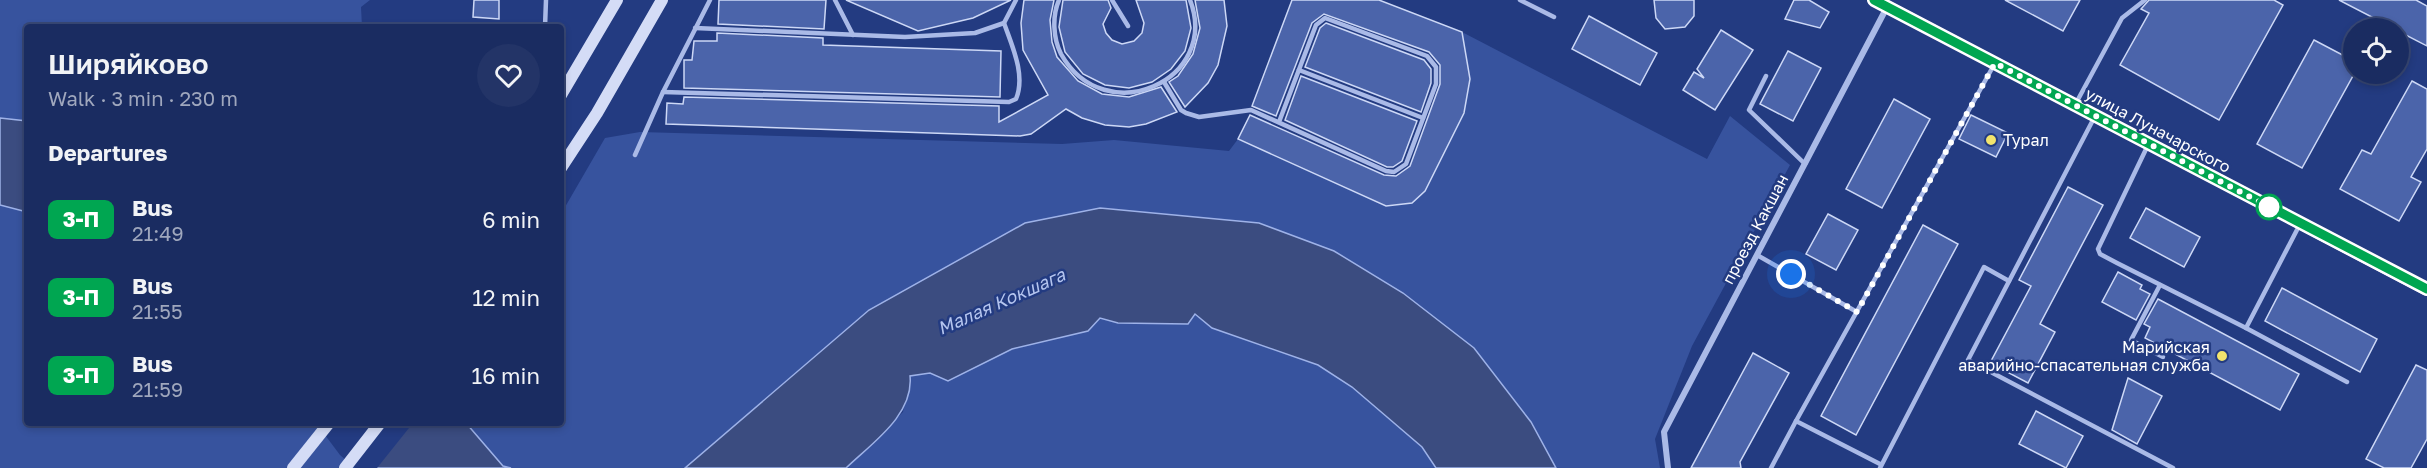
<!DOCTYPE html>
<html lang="en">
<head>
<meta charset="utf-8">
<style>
  :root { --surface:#1a2c61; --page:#233467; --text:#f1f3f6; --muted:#9fa7bd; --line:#384876 }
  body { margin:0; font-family:"Golos Text",sans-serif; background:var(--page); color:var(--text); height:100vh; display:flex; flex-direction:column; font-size:22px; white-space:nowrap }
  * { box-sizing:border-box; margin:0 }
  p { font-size:20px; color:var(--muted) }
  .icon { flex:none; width:33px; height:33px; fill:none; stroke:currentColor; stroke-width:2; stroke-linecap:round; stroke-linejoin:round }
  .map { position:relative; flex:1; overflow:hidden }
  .sheet { position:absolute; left:24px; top:24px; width:540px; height:402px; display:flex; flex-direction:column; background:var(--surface); border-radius:6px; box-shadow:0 3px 9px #0003,0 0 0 2px var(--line) }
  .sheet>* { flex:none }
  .badge { padding:0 12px; border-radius:9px; font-size:21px; line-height:39px }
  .fabs { position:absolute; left:2343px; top:18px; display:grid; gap:12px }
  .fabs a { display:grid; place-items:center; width:66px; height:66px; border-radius:50%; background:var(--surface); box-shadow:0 3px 9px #0003,0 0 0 2px var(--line); font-size:30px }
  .you { position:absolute; width:30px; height:30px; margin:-15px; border:4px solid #fff; border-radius:50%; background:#1a73e8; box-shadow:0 0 0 9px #1a73e833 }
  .map>.badge { position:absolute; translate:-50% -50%; box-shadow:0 0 0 3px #fff }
  h2 { padding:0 24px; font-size:22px; line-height:54px }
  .round { display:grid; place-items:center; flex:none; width:63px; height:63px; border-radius:32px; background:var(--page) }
  .overview { display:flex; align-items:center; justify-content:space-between; height:102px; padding:0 24px }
  h1 { font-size:28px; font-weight:600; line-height:45px }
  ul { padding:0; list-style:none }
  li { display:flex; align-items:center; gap:18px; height:78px; padding:0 24px }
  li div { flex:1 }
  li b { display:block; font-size:22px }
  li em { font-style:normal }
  li .badge { min-width:66px; font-weight:700; text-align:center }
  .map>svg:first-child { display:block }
  .green { fill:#37539e }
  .water { fill:#3b4c80; stroke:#9eb2e8; stroke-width:1.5 }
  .pier { fill:#233b81 }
  .building { fill:#4b64aa; stroke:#cdd8f6; stroke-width:1.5 }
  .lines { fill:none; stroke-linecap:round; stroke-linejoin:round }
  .service { stroke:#aabae7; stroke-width:4.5 }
  .minor { stroke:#aabae7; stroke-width:6 }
  .secondary { stroke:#d4dcf6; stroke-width:12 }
  .line-casing { stroke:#fff; stroke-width:14 }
  .line { stroke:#00a651; stroke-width:9 }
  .walk { stroke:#fff; stroke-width:6; stroke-dasharray:0 10.8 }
  .poi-dot { fill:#f2e46d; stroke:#233b81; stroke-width:2 }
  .stop-dot { fill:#fff; stroke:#00a651; stroke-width:3 }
  .labels { text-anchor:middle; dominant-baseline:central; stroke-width:5; stroke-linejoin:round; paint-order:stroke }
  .street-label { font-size:16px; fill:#fff; stroke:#233b81 }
  .poi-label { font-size:16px; fill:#fff; stroke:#233b81; text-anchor:start }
  .water-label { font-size:18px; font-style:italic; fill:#b5c5ef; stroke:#233b81 }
</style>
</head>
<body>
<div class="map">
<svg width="2427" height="468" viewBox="0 0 2427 468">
  <rect width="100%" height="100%" fill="#233b81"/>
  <g class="green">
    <polygon points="0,0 370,0 361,7 362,27 27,27 27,121 0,118"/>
    <polygon points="1462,32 1707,159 1730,116 1790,165 1692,346 1655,439 1660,468 1556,468 1531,422 1474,348 1438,322 1259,223 1100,208 932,276 869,310 685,468 511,468 503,466 466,423 561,423 561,214 605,138 640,132 1062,144 1114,140 1229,151 1238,139 1386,206 1412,203 1425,191 1464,113 1470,79"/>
    <polygon points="0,205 27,212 27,423 319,423 359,468 0,468"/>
    <polygon points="1195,314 1213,328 1318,365 1352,387 1422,447 1436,468 846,468 903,412 910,376 930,373 948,381 1012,349 1088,331 1100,318 1119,323 1188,324"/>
  </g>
  <g class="water">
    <polygon points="0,118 27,121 27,212 0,205"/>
    <path d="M 1100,208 L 1259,223 L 1334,251 L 1403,293 L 1474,348 L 1531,422 L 1556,468 L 1436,468 L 1422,447 L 1352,387 L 1318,365 L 1212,328 L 1195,314 L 1188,324 L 1118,323 L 1100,318 L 1088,331 L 1012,349 L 948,381 L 930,373 L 910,376 C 914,415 872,443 846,468 L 685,468 L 869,310 L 1025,223 Z"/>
    <polygon points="319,423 466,423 503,466 511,468 359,468"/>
  </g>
  <polygon class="pier" points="316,423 413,423 377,468 355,468 340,455"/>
  <g class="building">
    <polygon points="474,0 499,0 499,19 473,17"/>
    <polygon points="719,0 826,0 824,29 718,24"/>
    <polygon points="846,0 1011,0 973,18 918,31"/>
    <polygon points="1024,0 1054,0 1050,20 1052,42 1057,57 1078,81 1102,94 1129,97 1161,87 1177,112 1146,124 1129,127 1105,125 1082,118 1066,109 1031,134 1020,136 666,124 667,103 683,104 684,97 999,106 999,122 1048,95 1023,50 1021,23"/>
    <polygon points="1063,0 1108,0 1111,8 1103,24 1106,33 1112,40 1122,44 1134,41 1142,33 1144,23 1136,0 1186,0 1191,28 1185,51 1171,69 1152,82 1129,88 1105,85 1083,74 1065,52 1059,27"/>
    <polygon points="1195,0 1224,0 1227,26 1218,65 1208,83 1185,107 1169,82 1178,76 1193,54 1200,28"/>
    <polygon points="1292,0 1379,0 1462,32 1470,79 1464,113 1425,191 1412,203 1386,206 1238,139 1250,115 1384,175 1396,176 1410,166 1440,84 1440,65 1429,52 1324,14 1312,23 1276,116 1252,106"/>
    <polygon points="1654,0 1694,0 1694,16 1685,27 1665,29 1656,18"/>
    <polygon points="1794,0 1809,0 1829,12 1820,28 1785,19"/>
    <polygon points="2005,0 2080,0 2063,31"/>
    <polygon points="2149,0 2274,0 2283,5 2219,120 2120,65 2149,13 2141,9"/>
    <polygon points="2339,0 2416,0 2427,6 2427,46 2398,31 2398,28 2393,28"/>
    <polygon points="1589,16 1657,53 1640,85 1572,49"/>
    <polygon points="1326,23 1424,60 1431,69 1431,83 1421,112 1305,67 1320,28"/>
    <polygon points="1721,30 1753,50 1715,110 1683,90 1694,72 1704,78 1697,69"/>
    <polygon points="717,33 823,38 823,45 1001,51 1000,97 684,88 684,60 692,60 694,41 717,41"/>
    <polygon points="2314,40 2354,61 2354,74 2302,168 2257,144"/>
    <polygon points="1788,51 1821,68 1793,121 1760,104"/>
    <polygon points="1301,76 1417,121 1402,161 1393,167 1387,167 1285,120"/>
    <polygon points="2412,81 2427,89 2427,149 2411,177 2421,182 2399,221 2340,189 2362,150 2371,154"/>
    <polygon points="1894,99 1930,119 1882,208 1846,189"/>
    <polygon points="1971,115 2008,133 1996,157 1959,139"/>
    <polygon points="2068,187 2103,205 2040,324 2055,332 2028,383 1990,363 2031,286 2019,280"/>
    <polygon points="2146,208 2200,237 2184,267 2130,238"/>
    <polygon points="1828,214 1858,230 1836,270 1806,254"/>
    <polygon points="1923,225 1958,244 1856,435 1821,416"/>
    <polygon points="2118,272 2142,285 2140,289 2150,294 2136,320 2102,302"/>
    <polygon points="2282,288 2377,339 2360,372 2265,321"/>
    <polygon points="2158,299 2299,374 2280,410 2145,338 2150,327 2144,324"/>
    <polygon points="1753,353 1789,373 1740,462 1741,468 1691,468"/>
    <polygon points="2416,365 2427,370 2427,439 2411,468 2384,468 2366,459"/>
    <polygon points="2128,378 2162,396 2137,444 2112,430"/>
    <polygon points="2036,411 2083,436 2066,468 2019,444"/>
  </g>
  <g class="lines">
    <g class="service">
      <polyline points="835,0 853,35"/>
      <path d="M 1059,0 C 1052,16 1053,38 1061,54 C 1105,132 1221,80 1190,0"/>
      <polyline points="1112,0 1128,26"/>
      <polyline points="1520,0 1554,17"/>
      <polyline points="545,27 546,0"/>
      <polyline points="695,28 905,37 975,33 1004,23"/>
      <polyline points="1299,70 1423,118"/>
      <polyline points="1766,76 1749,110 1805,164"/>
      <polyline points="1164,82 1181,110 1186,113 1199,117 1251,110 1386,171 1394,172 1406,164 1436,84 1436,67 1427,56 1325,18 1316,25 1279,122"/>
      <path d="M 663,92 L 1009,102 L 1016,99 C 1026,75 1012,46 1004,23 L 1016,0"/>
      <polyline points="2075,105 2122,18 2145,0"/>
      <polyline points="2094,118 1968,360 2173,468"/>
      <polyline points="2148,145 2098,249 2100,254 2117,263 2246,328 2299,226"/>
      <polyline points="635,155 663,92 710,0"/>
      <polyline points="1757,255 1857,312"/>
      <polyline points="2160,285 2131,340 2163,357"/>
      <polyline points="2246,328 2347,382"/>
      <polyline points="1880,464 1796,421 1995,63"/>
      <polyline points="1771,468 1796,421"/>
      <polyline points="1880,468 1984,267 2009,281"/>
    </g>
    <polyline class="minor" points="1668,468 1664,432 1887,7"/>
    <g class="secondary">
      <polyline points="1875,0 2427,290"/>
      <polyline points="561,95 617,0"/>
      <polyline points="561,168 597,113 662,0"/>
      <polyline points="293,468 329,423"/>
      <polyline points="345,468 380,423"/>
    </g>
  </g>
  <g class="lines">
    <defs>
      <polyline id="line" points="1874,0 2427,289"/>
    </defs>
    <use href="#line" class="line-casing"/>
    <use href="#line" class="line"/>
    <polyline class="walk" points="1791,274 1857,312 1995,63 2273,209 2269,207"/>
  </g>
  <g class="poi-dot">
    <circle cx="1991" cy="140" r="6"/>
    <circle cx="2222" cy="356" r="6"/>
  </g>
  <circle class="stop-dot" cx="2269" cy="207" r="12"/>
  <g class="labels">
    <g class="street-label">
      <text transform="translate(2158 130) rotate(28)">улица Луначарского</text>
      <text transform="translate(1755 229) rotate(-62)">проезд Какшан</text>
    </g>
    <g class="poi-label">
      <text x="2003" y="140">Турал</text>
      <text x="2210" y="347" text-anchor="end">Марийская<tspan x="2210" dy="18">аварийно-спасательная служба</tspan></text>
    </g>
    <g class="water-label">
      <text transform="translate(1001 301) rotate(-24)">Малая Кокшага</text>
    </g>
  </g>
</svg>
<div class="fabs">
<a><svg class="icon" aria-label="locate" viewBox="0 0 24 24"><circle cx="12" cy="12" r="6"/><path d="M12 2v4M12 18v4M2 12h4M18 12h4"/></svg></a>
</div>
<div class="you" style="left:1791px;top:274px"></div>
<section class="sheet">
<div class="overview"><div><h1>Ширяйково</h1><p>Walk · 3 min · 230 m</p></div><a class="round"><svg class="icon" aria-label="heart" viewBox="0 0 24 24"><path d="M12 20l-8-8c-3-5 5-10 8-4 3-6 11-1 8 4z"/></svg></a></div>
<h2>Departures</h2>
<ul>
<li><span class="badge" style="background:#00a651;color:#fff">3-П</span><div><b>Bus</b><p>21:49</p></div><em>6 min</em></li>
<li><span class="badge" style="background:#00a651;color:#fff">3-П</span><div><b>Bus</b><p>21:55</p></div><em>12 min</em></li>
<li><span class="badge" style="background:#00a651;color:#fff">3-П</span><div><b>Bus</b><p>21:59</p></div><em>16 min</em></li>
</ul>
</section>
</div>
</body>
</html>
